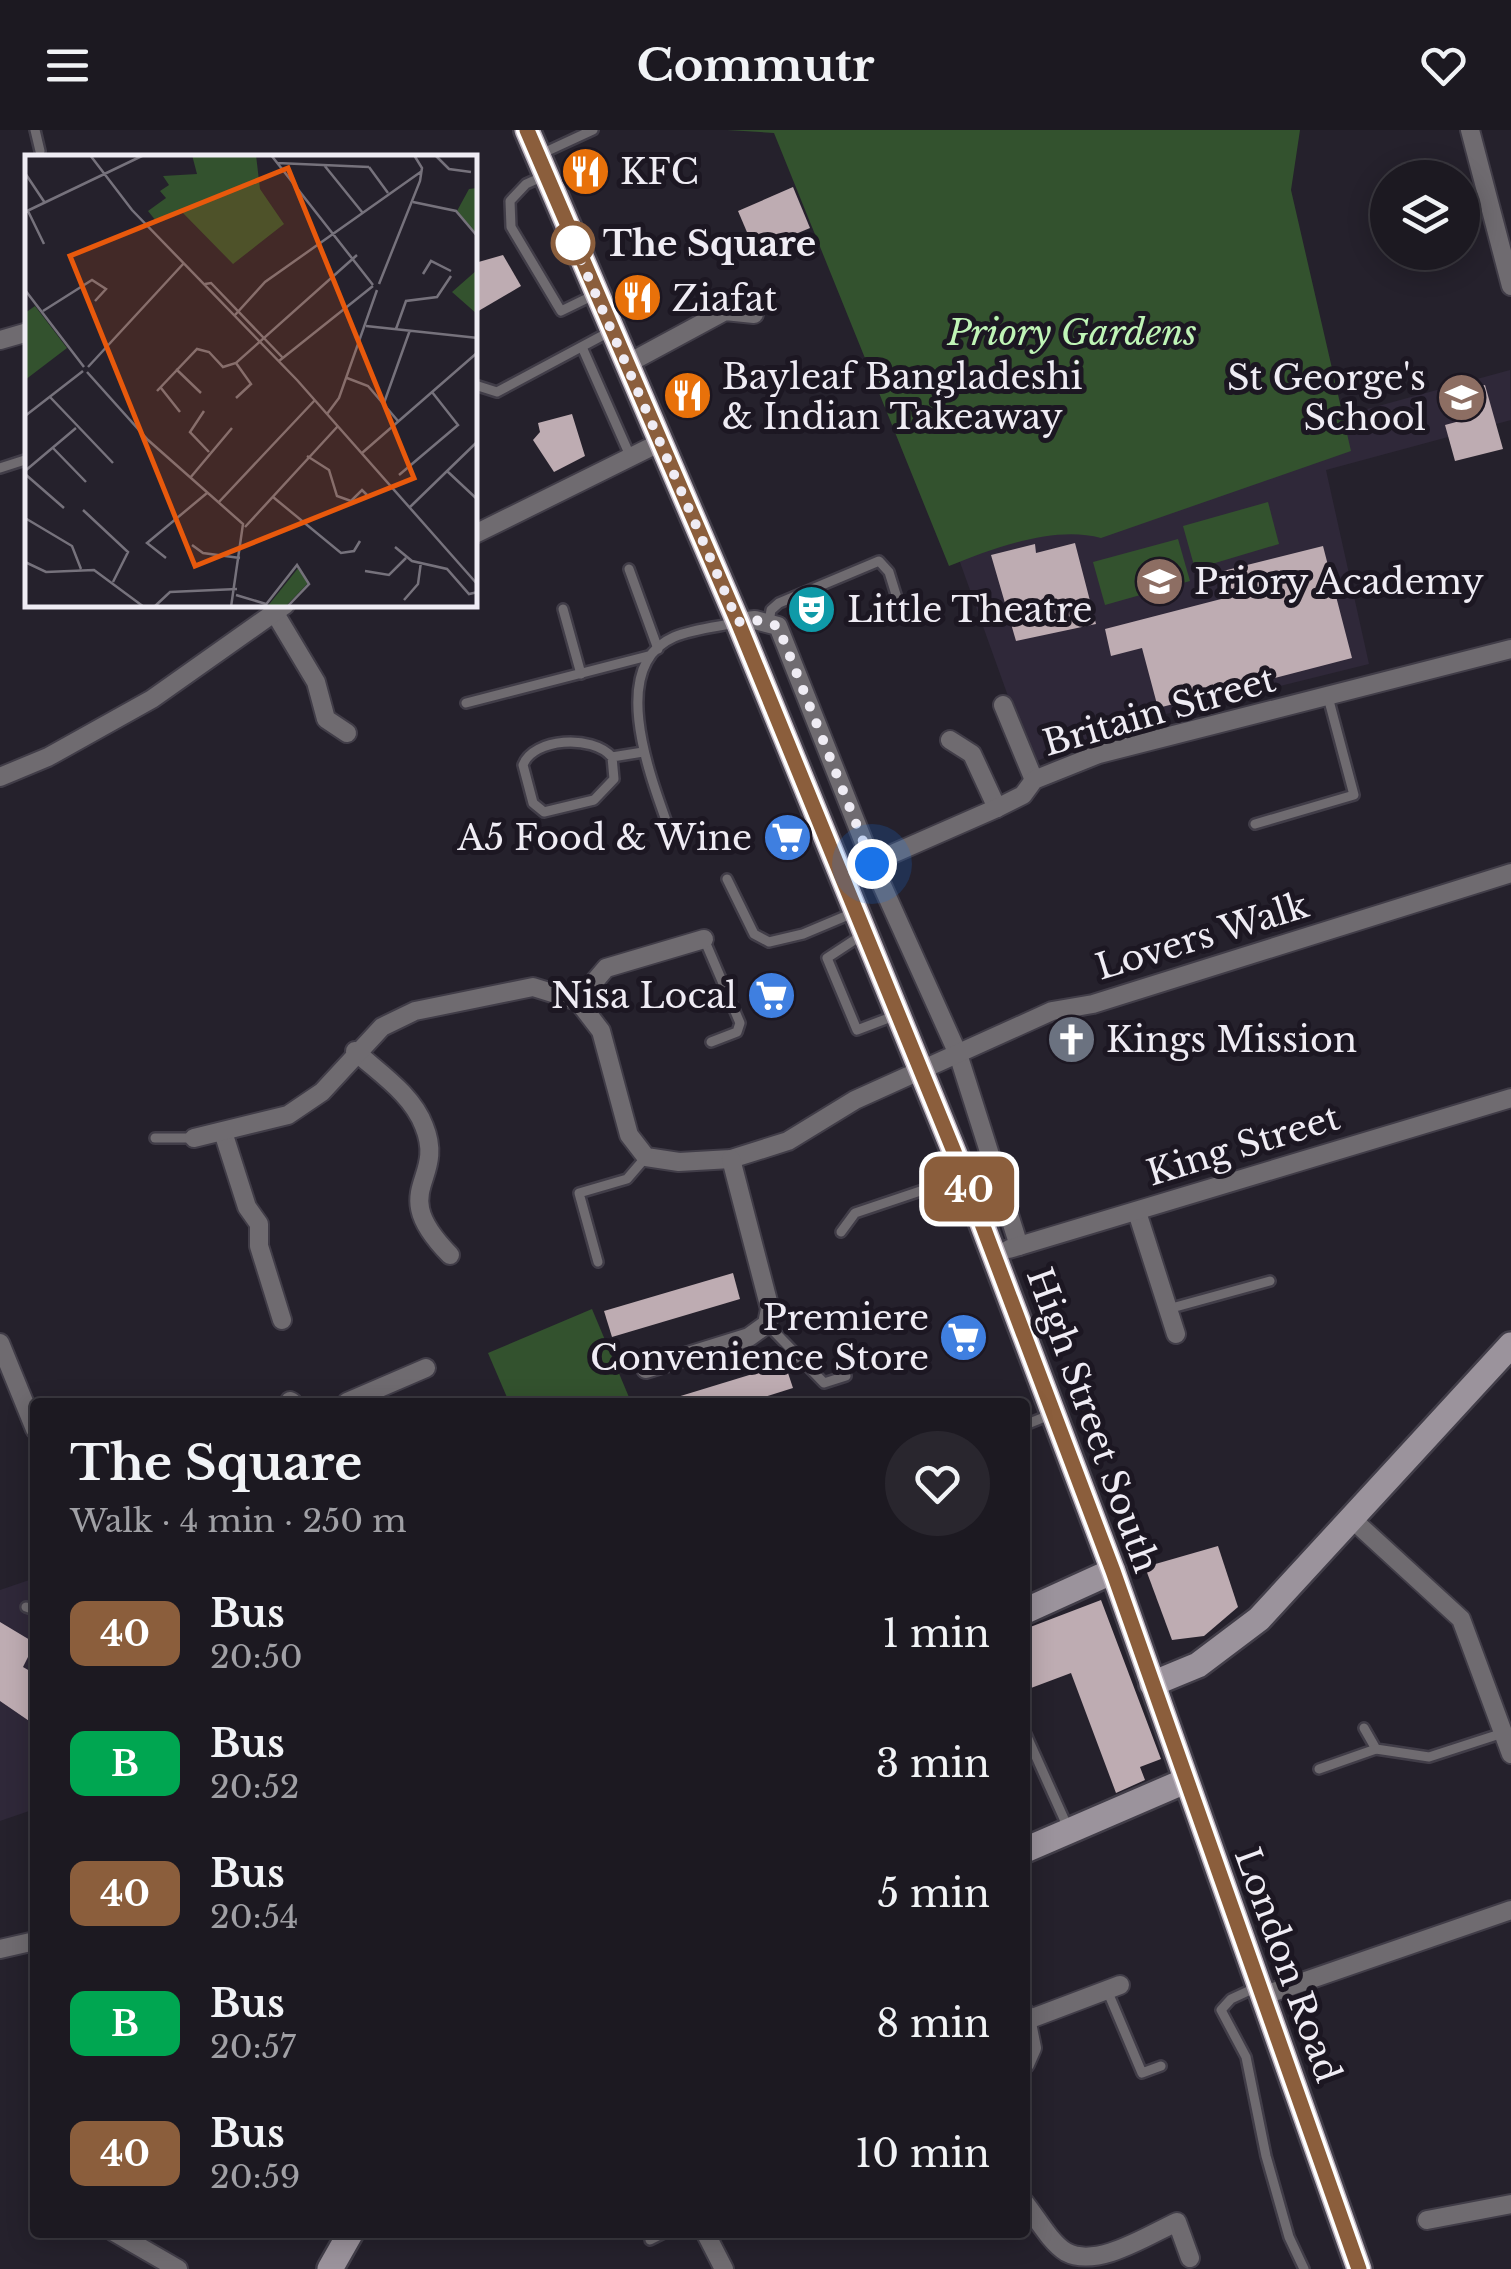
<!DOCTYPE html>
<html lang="en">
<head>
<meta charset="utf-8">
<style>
  :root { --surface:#1c1921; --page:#29262e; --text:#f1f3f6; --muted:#a0a0a5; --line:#3a383f }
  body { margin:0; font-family:"Libre Baskerville",serif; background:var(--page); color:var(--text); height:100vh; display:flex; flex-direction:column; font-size:38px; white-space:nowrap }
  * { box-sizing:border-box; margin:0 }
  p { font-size:32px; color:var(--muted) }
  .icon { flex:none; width:55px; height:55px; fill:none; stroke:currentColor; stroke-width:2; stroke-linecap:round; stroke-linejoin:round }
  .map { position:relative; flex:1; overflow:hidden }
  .side { position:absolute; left:30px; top:1268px; width:1000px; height:840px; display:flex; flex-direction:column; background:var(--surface); border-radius:10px; box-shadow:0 5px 25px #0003,0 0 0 2px var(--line) }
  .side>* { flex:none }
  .badge { padding:0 20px; border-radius:15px; font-size:35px; line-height:65px }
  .buttons { position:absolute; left:1370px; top:30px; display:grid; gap:20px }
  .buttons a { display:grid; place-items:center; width:110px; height:110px; border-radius:50%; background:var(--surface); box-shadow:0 5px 25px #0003,0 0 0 2px var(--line); font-size:50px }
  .you { position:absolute; width:50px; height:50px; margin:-25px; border:8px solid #fff; border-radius:50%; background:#1a73e8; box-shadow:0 0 0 15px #1a73e833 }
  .map>.badge { position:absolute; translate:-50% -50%; box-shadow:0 0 0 5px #fff }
  .round { display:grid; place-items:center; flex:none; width:105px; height:105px; border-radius:52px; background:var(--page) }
  .overview { display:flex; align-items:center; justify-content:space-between; height:170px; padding:0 40px }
  h1 { font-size:48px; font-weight:700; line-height:75px }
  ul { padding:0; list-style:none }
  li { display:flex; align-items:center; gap:30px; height:130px; padding:0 40px }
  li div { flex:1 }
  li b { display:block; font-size:38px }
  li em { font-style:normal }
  li .badge { min-width:110px; font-weight:700; text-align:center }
  header { display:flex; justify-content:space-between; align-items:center; height:130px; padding:0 40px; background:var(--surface); font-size:45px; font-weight:700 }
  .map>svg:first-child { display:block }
  .built { fill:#2f2839 }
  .green { fill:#33522e }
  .building { fill:#beacb2 }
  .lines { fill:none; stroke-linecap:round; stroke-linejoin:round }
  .lane-casing { stroke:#413d48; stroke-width:14 }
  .street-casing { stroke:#413d48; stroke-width:22 }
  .secondary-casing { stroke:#413d48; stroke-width:30 }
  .primary-casing { stroke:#413d48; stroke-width:30 }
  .lane { stroke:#6f6b70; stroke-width:9 }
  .street { stroke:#6f6b70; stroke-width:18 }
  .secondary { stroke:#9b939c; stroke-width:25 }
  .primary { stroke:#bdb3be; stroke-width:25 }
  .line-casing { stroke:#fff; stroke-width:22 }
  .line { stroke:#8b5e3c; stroke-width:15 }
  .walk { stroke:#efecf4; stroke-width:10; stroke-dasharray:0 18 }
  .stop-dot { fill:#fff; stroke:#8b5e3c; stroke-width:5 }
  .labels { text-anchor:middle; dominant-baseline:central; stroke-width:10; stroke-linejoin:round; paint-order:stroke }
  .poi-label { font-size:35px; fill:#efecf4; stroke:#1c1722; text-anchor:start }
  .stop-label { font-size:35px; font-weight:bold; fill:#efecf4; stroke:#1c1722; text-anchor:start }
  .park-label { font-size:35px; font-style:italic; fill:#bff5b6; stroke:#1c1722 }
  .street-label { font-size:35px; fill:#efecf4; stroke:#1c1722 }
  .inset-road { fill:none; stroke:#76727c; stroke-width:2.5 }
  .view { fill:#e8590c; fill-opacity:0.15; stroke:#e8590c; stroke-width:5 }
  .inset-edge { fill:none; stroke:#efecf4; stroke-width:5 }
</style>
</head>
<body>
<header><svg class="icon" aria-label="menu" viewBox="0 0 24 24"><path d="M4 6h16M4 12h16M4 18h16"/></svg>Commutr<svg class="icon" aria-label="heart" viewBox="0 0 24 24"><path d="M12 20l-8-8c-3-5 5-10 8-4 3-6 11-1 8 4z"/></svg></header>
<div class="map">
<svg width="1511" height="2139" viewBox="0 0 1511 2139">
  <rect width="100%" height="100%" fill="#25212c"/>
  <g class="built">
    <polygon points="1510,240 1511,290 1326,340 1369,534 1126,594 1032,633 937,368 1316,293"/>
    <polygon points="35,1448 35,1679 0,1691 0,1460"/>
  </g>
  <g class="green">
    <path d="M 727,0 L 1300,0 L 1291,60 L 1351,321 L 1101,408 C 1055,395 993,418 949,436 L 774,3 Z"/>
    <polygon points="1268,372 1279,414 1195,439 1183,396"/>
    <polygon points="1178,409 1190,451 1105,475 1093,432"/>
    <polygon points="592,1179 631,1272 509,1272 488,1223"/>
  </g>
  <g class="building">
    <polygon points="793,57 810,98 755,121 738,81"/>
    <polygon points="503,125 521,156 475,183 475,133"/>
    <polygon points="1485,255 1503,319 1455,331 1445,295 1471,288 1463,261"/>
    <polygon points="572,284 585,326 554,342 533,310 540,302 538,293"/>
    <polygon points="1075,413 1096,494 1016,511 991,425 1035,414 1036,423"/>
    <polygon points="1323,416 1352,528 1158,578 1142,518 1111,526 1105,499 1225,468 1219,442"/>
    <polygon points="733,1143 740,1169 612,1207 604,1181"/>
    <polygon points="785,1234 793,1258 748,1272 674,1272 674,1268"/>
    <polygon points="1218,1416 1238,1477 1204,1506 1172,1510 1145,1437"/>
    <polygon points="1101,1470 1161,1629 1140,1637 1145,1650 1116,1663 1071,1543 1031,1558 1025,1543 1025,1499"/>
    <polygon points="0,1492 35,1513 23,1537 35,1544 35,1595 0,1571"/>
  </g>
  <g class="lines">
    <defs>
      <g id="lane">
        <polyline points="35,0 40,21"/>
        <polyline points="541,24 593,0"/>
        <polyline points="544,46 526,54 510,71 511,97 561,181 594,165"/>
        <polyline points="582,217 631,328"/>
        <polyline points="475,255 497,262 611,201"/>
        <polyline points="0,338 28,329"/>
        <polyline points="629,439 658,519"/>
        <polyline points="563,479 581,544"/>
        <polyline points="769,492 771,480 779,473 879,431 889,442 902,484"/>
        <polyline points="466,573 648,526"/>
        <path d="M 612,627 L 614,649 L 594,670 L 544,682 L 533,673 L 523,635 C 533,608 592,604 612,627 L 643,622"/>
        <polyline points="1255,694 1354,665 1328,567"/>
        <path d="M 672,707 C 654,656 604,537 674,507 C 693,499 716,497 736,493"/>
        <polyline points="727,749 754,804 769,812 803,804 853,783"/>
        <polyline points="862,805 827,828 857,900 894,886"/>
        <polyline points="704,809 740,893 737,902 711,912"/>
        <polyline points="155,1008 194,1008"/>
        <polyline points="841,1102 855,1083 962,1047"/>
        <polyline points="598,1132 579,1063 627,1049 646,1027"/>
        <polyline points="1168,1179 1270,1151"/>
        <polyline points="767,1194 824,1253 846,1246"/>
        <polyline points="1025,1295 1052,1284"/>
        <polyline points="26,1477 35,1480"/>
        <polyline points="1364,1598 1376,1619 1429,1627 1503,1603"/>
        <polyline points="1025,1602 1069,1700"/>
        <polyline points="1319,1639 1376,1619"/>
        <polyline points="1257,1857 1231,1869 1221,1880 1246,1927 1266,2026 1289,2107 1304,2139"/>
        <polyline points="1107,1860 1142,1943 1161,1936"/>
        <polyline points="650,2110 666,2102"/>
      </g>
      <g id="street">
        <polyline points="1470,0 1511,156"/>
        <polyline points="0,210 28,202"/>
        <polyline points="625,235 725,181 754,184"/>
        <polyline points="475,404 661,312"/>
        <polyline points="273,480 316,552 326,589 347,603"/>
        <polyline points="738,492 755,490 778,496 872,733 958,924 1019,1116"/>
        <polyline points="1003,575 1034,650"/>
        <polyline points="950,610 972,624 997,678"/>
        <polyline points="0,647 48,627 152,569 285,475"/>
        <polyline points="842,746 997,678 1023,665 1034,650 1099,624 1511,519"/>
        <polyline points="578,871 606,838 704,809"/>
        <path d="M 355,921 C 379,943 412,964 424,996 C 447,1052 385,1059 450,1125"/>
        <polyline points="223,1002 247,1077 259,1094 259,1116 282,1190"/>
        <polyline points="194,1008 288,985 322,962 382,897 415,881 533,857 578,871 601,901 629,1005 646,1027 679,1032 731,1029 788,1011 855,970 1052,881 1093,874 1511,743"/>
        <polyline points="1137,1082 1176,1204"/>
        <polyline points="1009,1119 1511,968"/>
        <polyline points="0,1213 35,1299"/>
        <polyline points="646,1239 749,1207 767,1194 770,1179 731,1029"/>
        <polyline points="290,1271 292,1272"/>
        <polyline points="347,1272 426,1238"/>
        <polyline points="1352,1389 1461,1489 1511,1624"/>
        <polyline points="0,1819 35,1811"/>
        <polyline points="1262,1866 1511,1780"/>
        <polyline points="1030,1889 1120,1855"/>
        <polyline points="1025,1934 1032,1918 1025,1883"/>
        <path d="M 1025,2073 C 1037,2088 1050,2112 1066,2122 C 1097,2139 1148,2105 1177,2092 L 1190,2128"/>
        <polyline points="1427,2090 1511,2074"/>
        <polyline points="114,2102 178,2139"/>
        <polyline points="705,2102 724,2139"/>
      </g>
      <g id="secondary">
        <polyline points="1025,1481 1113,1441"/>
        <polyline points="1152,1554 1198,1535 1259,1489 1511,1215"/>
        <polyline points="1025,1720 1185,1651"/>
        <polyline points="330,2139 351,2102"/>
      </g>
      <polyline id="primary" points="527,0 738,492 964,1046 1113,1441 1359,2139"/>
    </defs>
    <use href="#lane" class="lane-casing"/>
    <use href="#street" class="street-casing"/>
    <use href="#secondary" class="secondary-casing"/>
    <use href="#primary" class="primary-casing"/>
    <use href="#lane" class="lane"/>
    <use href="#street" class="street"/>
    <use href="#secondary" class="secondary"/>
    <use href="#primary" class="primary"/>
  </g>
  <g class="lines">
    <defs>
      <polyline id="line" points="527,0 738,492 964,1046 1113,1441 1359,2139"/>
    </defs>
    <use href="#line" class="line-casing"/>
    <use href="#line" class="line"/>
    <polyline class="walk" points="573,113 570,105 738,492 755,490 778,496 872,734"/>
  </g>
  <defs>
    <symbol id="restaurant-disc" viewBox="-11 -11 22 22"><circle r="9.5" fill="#e8710a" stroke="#1c1722"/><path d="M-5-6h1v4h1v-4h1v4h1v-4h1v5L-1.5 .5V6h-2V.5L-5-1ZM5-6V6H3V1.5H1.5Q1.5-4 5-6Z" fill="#fff"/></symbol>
    <symbol id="school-disc" viewBox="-11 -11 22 22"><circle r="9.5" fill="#8d6e63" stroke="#1c1722"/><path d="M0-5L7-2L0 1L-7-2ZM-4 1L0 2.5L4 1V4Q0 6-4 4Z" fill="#fff"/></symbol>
    <symbol id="theatre-disc" viewBox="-11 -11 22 22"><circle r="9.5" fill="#0f9aa8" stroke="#1c1722"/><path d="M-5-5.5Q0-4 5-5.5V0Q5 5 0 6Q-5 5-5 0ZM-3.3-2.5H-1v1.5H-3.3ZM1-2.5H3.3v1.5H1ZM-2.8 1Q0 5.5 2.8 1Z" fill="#fff"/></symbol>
    <symbol id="supermarket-disc" viewBox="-11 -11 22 22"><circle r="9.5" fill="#3f7fe0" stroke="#1c1722"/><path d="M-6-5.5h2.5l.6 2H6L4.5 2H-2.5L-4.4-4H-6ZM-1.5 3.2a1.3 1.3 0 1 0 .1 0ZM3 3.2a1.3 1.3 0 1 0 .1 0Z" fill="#fff"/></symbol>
    <symbol id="church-disc" viewBox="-11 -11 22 22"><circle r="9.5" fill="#6b7280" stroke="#1c1722"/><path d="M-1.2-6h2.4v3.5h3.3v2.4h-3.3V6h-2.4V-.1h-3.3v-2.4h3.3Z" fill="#fff"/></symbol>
  </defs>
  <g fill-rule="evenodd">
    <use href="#restaurant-disc" x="558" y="14" width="55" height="55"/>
    <use href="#restaurant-disc" x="610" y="140" width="55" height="55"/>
    <use href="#restaurant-disc" x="660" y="238" width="55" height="55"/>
    <use href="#school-disc" x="1434" y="240" width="55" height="55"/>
    <use href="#school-disc" x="1132" y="424" width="55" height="55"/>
    <use href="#theatre-disc" x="784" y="452" width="55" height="55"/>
    <use href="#supermarket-disc" x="760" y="680" width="55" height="55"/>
    <use href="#supermarket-disc" x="744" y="838" width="55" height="55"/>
    <use href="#church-disc" x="1044" y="882" width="55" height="55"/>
    <use href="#supermarket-disc" x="936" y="1180" width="55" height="55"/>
  </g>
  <circle class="stop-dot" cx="573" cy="113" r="20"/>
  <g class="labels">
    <g class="poi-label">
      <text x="620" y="41">KFC</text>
      <text x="672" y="168">Ziafat</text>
      <text x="722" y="246">Bayleaf Bangladeshi<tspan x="722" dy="40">&amp; Indian Takeaway</tspan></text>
      <text x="1426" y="247" text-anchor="end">St George's<tspan x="1426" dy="40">School</tspan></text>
      <text x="1194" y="451">Priory Academy</text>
      <text x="847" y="479">Little Theatre</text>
      <text x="752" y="707" text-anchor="end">A5 Food &amp; Wine</text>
      <text x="737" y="865" text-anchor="end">Nisa Local</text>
      <text x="1106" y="909">Kings Mission</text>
      <text x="929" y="1187" text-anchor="end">Premiere<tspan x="929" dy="40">Convenience Store</tspan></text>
    </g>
    <g class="stop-label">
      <text x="603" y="113">The Square</text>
    </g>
    <g class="park-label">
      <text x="1072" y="202">Priory Gardens</text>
    </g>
    <g class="street-label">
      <text transform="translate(1159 581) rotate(-16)">Britain Street</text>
      <text transform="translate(1202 806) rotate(-17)">Lovers Walk</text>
      <text transform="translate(1243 1015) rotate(-17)">King Street</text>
      <text transform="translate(1093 1290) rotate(70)">High Street South</text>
      <text transform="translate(1288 1835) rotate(70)">London Road</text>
    </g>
  </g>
  <g transform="translate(25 25)">
    <rect width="452" height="452" fill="#25212c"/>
    <path d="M 167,0 L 231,0 L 235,34 L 259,69 L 208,109 L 157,57 L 131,66 L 123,56 L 141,43 L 135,36 L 144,30 L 138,21 L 172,19 ZM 452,33 L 452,80 L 432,56 L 444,34 ZM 452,115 L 452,159 L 427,137 ZM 10,151 L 42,193 L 0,225 L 0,158 ZM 274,412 L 284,427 L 260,452 L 242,452 Z" fill="#33522e"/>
    <path class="inset-road" d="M 65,0 L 107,55 L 272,225 L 453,430M 246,0 L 348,130M 410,0 L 424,14 L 446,17M 252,8 L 344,12M 299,10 L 337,57M 344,12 L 363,38M 0,18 L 20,48M 388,47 L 431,56 L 453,82M 3,56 L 19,89M 0,57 L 119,0M 398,119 L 406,106 L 426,116M 180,129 L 186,128 L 258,203M 354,129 L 395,26 L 397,13 L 389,0M 0,135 L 59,212M 18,156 L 67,125 L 81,134 L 70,146M 210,160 L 240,127 L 397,16M 341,171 L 453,183M 371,174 L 381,146 L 412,142 L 426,121M 254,206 L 348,131M 211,208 L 226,229 L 211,243M 63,212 L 159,108M 151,214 L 176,238M 62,217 L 123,285 L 218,369 L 206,452M 322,223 L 343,231 L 373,266M 136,233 L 155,257M 132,236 L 172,194 L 184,197 L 198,212 L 211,208 L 332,100M 25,242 L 88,308M 359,248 L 385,175M 179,256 L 165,277 L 184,297M 302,259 L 314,243 L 352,135M 0,261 L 58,216M 27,292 L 61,327M 337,298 L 453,197M 282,301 L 304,315 L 312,341 L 326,346 L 337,335 L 342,340M 0,316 L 51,273M 422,316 L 453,345M 0,319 L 39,353M 374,320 L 433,270 L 407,237M 165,323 L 207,273M 248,342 L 316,398 L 329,396 L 335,386M 193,348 L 290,245M 385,352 L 453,286M 58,355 L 103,397 L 88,427M 0,363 L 47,391 L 56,414M 220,372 L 313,271M 167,390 L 178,398 L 215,403M 370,392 L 387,406 L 422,414 L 444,439 L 453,437M 141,403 L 122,388 L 182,338M 0,407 L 21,417 L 69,415 L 119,452M 340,416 L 364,420 L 381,403M 211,440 L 241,449M 379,445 L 393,429 L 396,407M 22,452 L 62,452M 129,452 L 145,437 L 212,434M 239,452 L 272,410 L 284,429 L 262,452"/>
    <path class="view" d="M 263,13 L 389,323 L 170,411 L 45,101 Z"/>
    <rect width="452" height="452" class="inset-edge"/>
  </g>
</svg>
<div class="buttons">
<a><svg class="icon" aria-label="layers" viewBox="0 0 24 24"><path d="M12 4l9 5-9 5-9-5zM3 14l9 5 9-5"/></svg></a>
</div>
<div class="you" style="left:872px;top:734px"></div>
<b class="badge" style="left:969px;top:1059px;background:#8b5e3c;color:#fff">40</b>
<section class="side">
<div class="overview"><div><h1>The Square</h1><p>Walk · 4 min · 250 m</p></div><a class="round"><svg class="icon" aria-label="heart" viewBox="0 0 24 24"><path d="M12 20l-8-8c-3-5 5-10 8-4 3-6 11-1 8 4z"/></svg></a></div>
<ul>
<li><span class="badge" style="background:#8b5e3c;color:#fff">40</span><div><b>Bus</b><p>20:50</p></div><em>1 min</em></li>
<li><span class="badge" style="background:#00a651;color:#fff">B</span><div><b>Bus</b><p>20:52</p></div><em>3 min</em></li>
<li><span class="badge" style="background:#8b5e3c;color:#fff">40</span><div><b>Bus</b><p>20:54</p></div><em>5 min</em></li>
<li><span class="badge" style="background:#00a651;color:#fff">B</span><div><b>Bus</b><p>20:57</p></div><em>8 min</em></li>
<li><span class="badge" style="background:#8b5e3c;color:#fff">40</span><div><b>Bus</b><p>20:59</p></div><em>10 min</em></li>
</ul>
</section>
</div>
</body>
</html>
